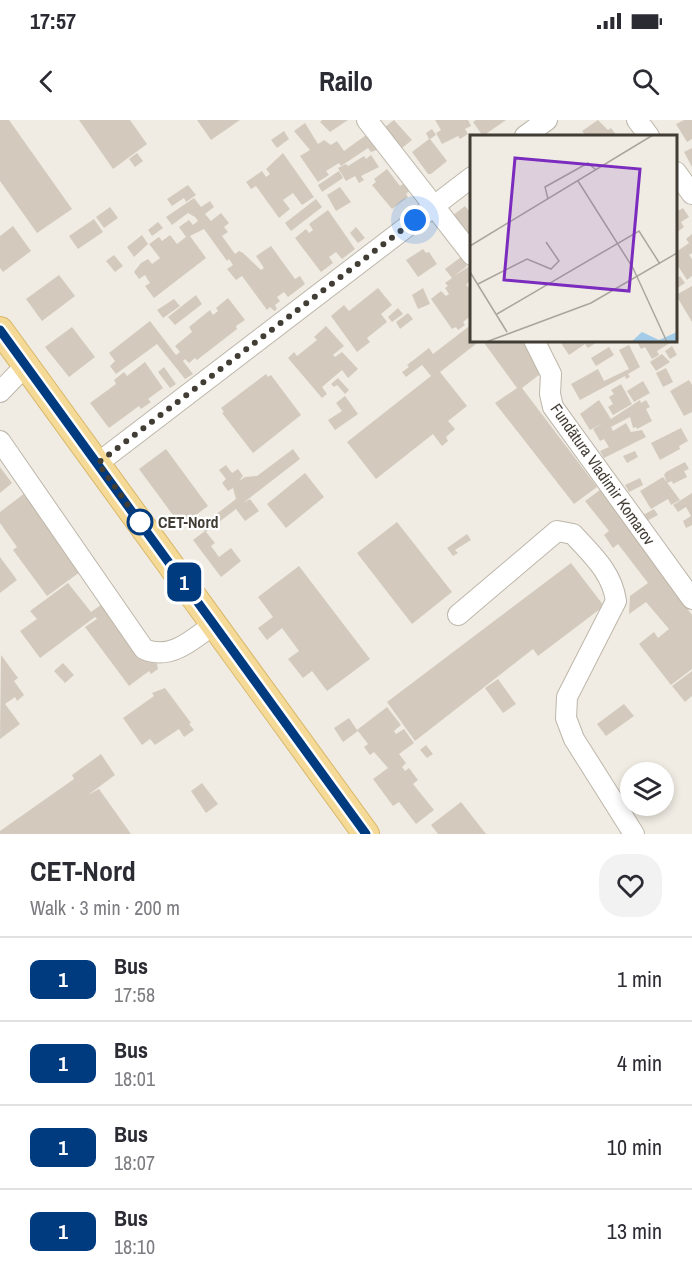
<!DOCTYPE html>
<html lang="en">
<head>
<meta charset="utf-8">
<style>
  :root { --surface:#fff; --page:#f2f2f3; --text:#2b2b33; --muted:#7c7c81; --line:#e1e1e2 }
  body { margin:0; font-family:"Archivo Narrow",sans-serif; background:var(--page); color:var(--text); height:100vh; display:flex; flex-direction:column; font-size:22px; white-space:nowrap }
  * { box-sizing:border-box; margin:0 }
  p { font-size:20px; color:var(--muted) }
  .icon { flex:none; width:33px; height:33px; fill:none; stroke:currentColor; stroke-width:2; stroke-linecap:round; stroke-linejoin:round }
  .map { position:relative; height:714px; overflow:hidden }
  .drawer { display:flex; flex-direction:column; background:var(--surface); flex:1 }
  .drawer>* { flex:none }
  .badge { padding:0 12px; border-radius:9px; font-size:21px; line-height:39px }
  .fabs { position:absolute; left:620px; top:642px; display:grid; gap:12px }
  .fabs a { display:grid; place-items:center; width:54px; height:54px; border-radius:50%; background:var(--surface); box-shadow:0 3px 9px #0003; font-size:30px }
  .you { position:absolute; width:30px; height:30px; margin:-15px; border:4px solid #fff; border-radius:50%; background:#1a73e8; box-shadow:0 0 0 9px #1a73e833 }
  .map>.badge { position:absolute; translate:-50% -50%; box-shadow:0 0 0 3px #fff }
  .round { display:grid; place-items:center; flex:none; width:63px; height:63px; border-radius:24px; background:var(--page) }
  .summary { display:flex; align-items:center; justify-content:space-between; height:102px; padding:0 30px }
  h1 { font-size:28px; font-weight:700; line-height:45px }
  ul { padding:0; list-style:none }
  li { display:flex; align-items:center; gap:18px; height:84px; padding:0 30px; border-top:2px solid var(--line) }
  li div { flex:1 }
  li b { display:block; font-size:22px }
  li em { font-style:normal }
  li .badge { min-width:66px; font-weight:700; text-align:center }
  .status { display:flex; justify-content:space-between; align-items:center; height:42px; padding:0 30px; background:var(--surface); direction:ltr }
  .status svg { height:16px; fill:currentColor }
  header { display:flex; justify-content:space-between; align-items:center; height:78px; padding:0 30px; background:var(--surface); font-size:27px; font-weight:700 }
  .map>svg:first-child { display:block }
  .building { fill:#d3cabd }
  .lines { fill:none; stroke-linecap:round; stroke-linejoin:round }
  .minor-casing { stroke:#bdb6aa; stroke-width:22 }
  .major-casing { stroke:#d8b769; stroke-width:28 }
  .minor { stroke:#fff; stroke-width:20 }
  .major { stroke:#f5da97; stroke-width:26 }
  .line-casing { stroke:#fff; stroke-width:14 }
  .line { stroke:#003b80; stroke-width:9 }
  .walk { stroke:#413c34; stroke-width:6; stroke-dasharray:0 10.8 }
  .stop-dot { fill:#fff; stroke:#003b80; stroke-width:3 }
  .labels { text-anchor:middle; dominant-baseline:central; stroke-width:4.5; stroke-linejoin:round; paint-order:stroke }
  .street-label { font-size:16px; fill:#413c34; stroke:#fff }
  .stop-label { font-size:16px; font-weight:bold; fill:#413c34; stroke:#fff; text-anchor:start }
  .inset-road { fill:none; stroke:#aaa69d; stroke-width:1.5 }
  .view { fill:#7b2cbf; fill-opacity:0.15; stroke:#7b2cbf; stroke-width:3 }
  .inset-edge { fill:none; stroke:#413c34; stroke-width:3 }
</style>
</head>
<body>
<div class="status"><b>17:57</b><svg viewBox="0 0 49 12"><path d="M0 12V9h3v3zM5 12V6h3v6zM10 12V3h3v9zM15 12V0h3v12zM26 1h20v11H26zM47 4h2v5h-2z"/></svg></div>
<header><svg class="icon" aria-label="back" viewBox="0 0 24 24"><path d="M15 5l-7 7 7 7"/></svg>Railo<svg class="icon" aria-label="search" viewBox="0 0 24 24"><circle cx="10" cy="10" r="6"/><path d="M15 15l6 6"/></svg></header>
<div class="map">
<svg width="692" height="714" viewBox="0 0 692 714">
  <rect width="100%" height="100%" fill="#f0ece3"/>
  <g class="building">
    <polygon points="0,0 9,0 72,89 37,113 0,61"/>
    <polygon points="79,0 130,0 147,24 113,49"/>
    <polygon points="197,0 240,0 211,20"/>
    <polygon points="322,0 348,0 330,12 320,2"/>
    <polygon points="394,0 412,20 402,28 385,7"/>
    <polygon points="435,0 468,0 471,6 465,9 468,14 460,19 458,16 442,24 436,13 441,10"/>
    <polygon points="476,0 506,0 483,16 473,2"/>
    <polygon points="598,0 608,10 611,8 617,16 586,16 582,11"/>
    <polygon points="684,0 692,0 692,19 687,22 676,4"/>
    <polygon points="305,3 318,24 324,20 331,25 337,21 344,31 369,13 379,29 371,32 368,28 341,46 339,43 326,51 329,55 318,62 300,36 310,30 294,11"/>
    <polygon points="432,9 436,15 430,19 447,41 431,54 428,54 412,32 429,19 426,13"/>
    <polygon points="284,11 289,19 277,28 271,20"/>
    <polygon points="692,28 692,47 684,32"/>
    <polygon points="137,33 143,41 135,47 129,39"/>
    <polygon points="283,33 314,77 302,85 293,73 283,80 290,89 279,98 256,66 251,69 246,62 262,51 266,57 270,54 266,49"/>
    <polygon points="371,35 379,47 361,56 364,60 359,63 355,56 346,61 338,48 346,44 348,46 364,36 366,39"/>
    <polygon points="387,49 400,66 403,64 409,71 406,74 408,77 392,89 372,65 376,62 374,59"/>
    <polygon points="339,51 343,58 322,72 318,65"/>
    <polygon points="188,65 196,75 186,82 184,78 172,86 167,79"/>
    <polygon points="340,67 351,82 336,91 327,75"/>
    <polygon points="194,78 201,87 210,81 214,87 205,94 211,101 221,93 229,103 224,107 228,112 222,116 235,134 239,131 243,133 261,150 264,148 256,136 271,126 295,159 300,156 305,164 288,177 284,172 277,177 280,181 275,185 277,189 274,191 270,187 267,190 242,156 236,160 227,149 233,145 229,139 227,141 204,109 190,116 206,138 154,178 145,166 150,163 145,155 139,159 134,152 141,143 148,139 152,144 160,138 149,124 159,117 162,121 170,115 177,124 186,117 179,107 189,100 193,105 198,101 195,97 188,93 172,105 166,97"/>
    <polygon points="316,79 322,87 291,111 285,103"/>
    <polygon points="465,86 472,95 472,119 452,96"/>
    <polygon points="110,87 118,98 104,108 96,97"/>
    <polygon points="683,88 689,97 681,102 684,107 676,113 676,92"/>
    <polygon points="328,90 355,129 342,139 336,132 329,137 333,143 321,152 295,118 306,109 309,113 313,110 309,104"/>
    <polygon points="94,99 103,112 78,129 69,116"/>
    <polygon points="158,102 163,108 152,116 148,110"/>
    <polygon points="13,106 31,131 3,152 0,148 0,116"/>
    <polygon points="356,107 365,118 358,123 350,113"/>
    <polygon points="692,114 692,133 689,135 692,139 692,156 687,160 676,143 676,132 689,123 686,119"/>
    <polygon points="142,115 148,124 134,137 127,127"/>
    <polygon points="423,129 426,133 429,132 437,144 418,157 406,140"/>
    <polygon points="114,135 123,146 115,152 106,141"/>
    <polygon points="461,137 467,146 454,156 470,146 472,149 472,158 466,165 472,171 472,195 463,202 465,205 458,210 456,207 452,209 431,179 441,171 446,176 449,174 445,168 448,166 445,163 452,158 445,149"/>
    <polygon points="59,155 75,176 42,201 26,179"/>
    <polygon points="680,156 685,163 676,169 676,159"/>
    <polygon points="692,166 692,202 676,175"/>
    <polygon points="378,168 392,185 381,194 387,202 367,218 370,222 357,232 331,196 344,185 349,191"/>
    <polygon points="423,168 430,184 418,189 412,175"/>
    <polygon points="196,175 202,184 175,205 168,197"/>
    <polygon points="228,178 245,200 236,206 237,209 197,240 195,238 189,243 185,239 183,241 193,254 185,259 157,224 116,254 110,246 115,241 109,233 150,201 176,235 180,232 175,226 192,212 189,207 210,190 213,195 218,191 216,188"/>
    <polygon points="174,179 180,186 163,198 157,190"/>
    <polygon points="398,188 403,194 392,202 388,197"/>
    <polygon points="408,193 413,199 400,209 396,202"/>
    <polygon points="472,204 472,220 481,220 440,252 467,286 448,301 455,309 446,317 448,321 442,326 433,314 376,359 347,322 431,256 422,245 406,257 402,252 409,247 407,245 429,228 433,234"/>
    <polygon points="326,206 344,226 333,235 335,237 342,232 358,249 348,258 342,250 322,267 327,274 322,278 288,238 294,232 297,236 317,220 314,217"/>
    <polygon points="72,207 95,237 69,257 45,227"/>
    <polygon points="482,220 525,220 530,227 539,255 522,268 597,367 574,384 495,283 517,268"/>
    <polygon points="559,220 583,222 600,220 588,228 585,224 569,235"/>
    <polygon points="636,220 669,220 670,223 657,231 659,235 652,239 645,227 641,229"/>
    <polygon points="629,225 640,247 628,254 630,257 626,259 625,256 580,280 571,264 598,249 604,261 629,249 619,230"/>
    <polygon points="672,226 677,235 670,239 665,231"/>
    <polygon points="609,227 614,235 596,246 591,238"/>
    <polygon points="662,234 670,242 656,251 650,242"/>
    <polygon points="145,242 163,268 148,279 151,282 141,289 139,286 109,308 90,283 116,264 114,260 124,252 127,256"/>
    <polygon points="164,247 176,264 170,268 158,252"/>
    <polygon points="666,248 673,262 663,267 656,253"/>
    <polygon points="266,254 268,257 271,255 301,295 253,333 222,293 224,292 221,288"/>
    <polygon points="338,258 349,270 345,274 337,265 334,267 331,264"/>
    <polygon points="689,260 692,265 692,292 684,296 670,271"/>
    <polygon points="643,261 650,273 634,282 627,271"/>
    <polygon points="621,264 632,284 613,295 608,287 613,284 609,277 614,274 611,270"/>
    <polygon points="345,276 358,294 335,310 328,300 342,291 336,283"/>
    <polygon points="599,280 611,299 640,280 641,283 646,280 650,287 646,289 652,301 637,309 636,307 633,308 630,297 611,307 613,311 626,303 631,312 642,310 646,317 604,338 600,331 609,327 604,319 600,321 593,309 605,302 590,310 580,294"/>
    <polygon points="681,308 688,321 679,326 680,329 660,340 651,323"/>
    <polygon points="166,329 208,386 181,406 139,349"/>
    <polygon points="293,329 300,339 243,383 250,379 259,391 245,401 236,389 206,412 215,423 211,426 219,437 231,428 241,441 221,457 193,420 205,411 201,406 236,379 233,368 228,371 222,363 226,359 219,350 226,345 232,353 238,349 243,356 239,361 245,357 257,356"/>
    <polygon points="635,331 638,337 627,343 623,336"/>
    <polygon points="685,342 689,349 684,351 687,357 673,364 672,361 667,363 664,355 666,352"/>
    <polygon points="0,347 12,363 0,373"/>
    <polygon points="305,353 324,377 286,408 267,384"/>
    <polygon points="663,357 680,380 671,385 668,379 651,389 640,371"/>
    <polygon points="640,358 643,365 629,372 625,365"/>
    <polygon points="600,370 692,495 692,549 671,565 639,524 654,512 658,518 669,509 646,482 629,494 630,476 648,463 618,424 613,428 604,415 609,411 585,381"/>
    <polygon points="25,373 80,452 47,476 13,430 17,427 0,403 0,392"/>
    <polygon points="692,373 692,405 686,408 683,401 691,396 686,387 678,392 673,385"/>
    <polygon points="654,389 658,395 647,401 643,395"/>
    <polygon points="397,402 452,472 412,504 357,433"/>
    <polygon points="467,414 471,420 455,430 458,433 453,436 447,428"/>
    <polygon points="0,437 17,460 0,473"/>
    <polygon points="571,443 604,486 538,536 533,529 415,621 387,582"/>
    <polygon points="299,446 370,539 327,571 312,551 303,558 288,539 299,531 282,508 267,520 258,508 273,497 258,477"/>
    <polygon points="68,463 91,492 102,484 156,538 158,549 151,554 149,551 129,566 85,507 97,499 95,497 40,538 20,511 37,499 30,491"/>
    <polygon points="1,535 18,558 14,561 24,575 17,581 15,577 5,584 20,604 0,619"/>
    <polygon points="63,543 74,555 65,563 54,551"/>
    <polygon points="692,551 692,576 685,582 672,566"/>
    <polygon points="498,559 516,584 503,593 485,568"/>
    <polygon points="165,568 191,603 189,604 194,610 184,617 179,609 155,625 150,619 142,625 123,598 154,576 152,573"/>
    <polygon points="624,584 634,596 606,616 597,604"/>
    <polygon points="387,587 401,605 394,611 396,614 404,609 414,623 399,634 406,643 402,647 405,651 409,648 418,660 413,664 434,690 416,704 399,682 393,686 373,659 388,648 374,632 370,635 364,627 368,624 358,611 343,622 334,608 349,598 357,610"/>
    <polygon points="426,625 433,634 427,638 420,630"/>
    <polygon points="101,634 115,655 88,675 99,669 131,714 0,714 0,711 74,659 72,655"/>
    <polygon points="202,663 218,684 206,693 191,671"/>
    <polygon points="461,682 486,714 438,714 431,705"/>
  </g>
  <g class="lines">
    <defs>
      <g id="minor">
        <polyline points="367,0 472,135"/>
        <polyline points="637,0 649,16"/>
        <polyline points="525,16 547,0"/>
        <polyline points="676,52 692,74"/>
        <polyline points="534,220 551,254 550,274 553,287 692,479"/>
        <polyline points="0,272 26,245"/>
        <path d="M 0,321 L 144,529 C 171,541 193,519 214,504"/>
        <polyline points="98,343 472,57"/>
        <path d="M 458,495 L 557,411 L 573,414 C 592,435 612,452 616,481 L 567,577 L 566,598 L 574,619 L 634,714"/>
      </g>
      <polyline id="major" points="0,210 366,714"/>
    </defs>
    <use href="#minor" class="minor-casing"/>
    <use href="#major" class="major-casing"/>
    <use href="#minor" class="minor"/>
    <use href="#major" class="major"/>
  </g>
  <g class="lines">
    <defs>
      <polyline id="line" points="0,210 366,714"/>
    </defs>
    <use href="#line" class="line-casing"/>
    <use href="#line" class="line"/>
    <polyline class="walk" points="140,402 98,343 415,100"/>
  </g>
  <circle class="stop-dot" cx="140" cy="402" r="12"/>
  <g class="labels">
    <g class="street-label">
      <text transform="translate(603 354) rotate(55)">Fundătura Vladimir Komarov</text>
    </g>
    <g class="stop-label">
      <text x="158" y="402">CET-Nord</text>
    </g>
  </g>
  <g transform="translate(470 15)">
    <rect width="207" height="207" fill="#f0ece3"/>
    <path d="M 172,197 L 189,205 L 207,197 L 207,206 L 161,207 Z" fill="#a3cce8"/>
    <path class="inset-road" d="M 108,46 L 163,133 L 197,207M 78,64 L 75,52 L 118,28 L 126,35M 0,111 L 183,0M 0,137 L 37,197M 8,149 L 57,124 L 81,134 L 89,126 L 76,107M 27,179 L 169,96 L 190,129M 16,207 L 121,168 L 207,118"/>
    <path class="view" d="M 45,23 L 170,34 L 159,156 L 34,145 Z"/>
    <rect width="207" height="207" class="inset-edge"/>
  </g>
</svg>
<div class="fabs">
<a><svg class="icon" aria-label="layers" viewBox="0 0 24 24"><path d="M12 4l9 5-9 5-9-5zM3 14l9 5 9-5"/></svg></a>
</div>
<div class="you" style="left:415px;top:100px"></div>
<b class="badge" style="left:184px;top:462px;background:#003b80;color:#fff">1</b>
</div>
<section class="drawer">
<div class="summary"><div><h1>CET-Nord</h1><p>Walk · 3 min · 200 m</p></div><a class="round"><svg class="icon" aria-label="heart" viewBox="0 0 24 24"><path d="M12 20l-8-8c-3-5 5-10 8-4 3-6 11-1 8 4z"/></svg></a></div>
<ul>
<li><span class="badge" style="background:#003b80;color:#fff">1</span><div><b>Bus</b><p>17:58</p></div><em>1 min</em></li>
<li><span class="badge" style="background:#003b80;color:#fff">1</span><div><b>Bus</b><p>18:01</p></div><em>4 min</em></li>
<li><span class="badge" style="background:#003b80;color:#fff">1</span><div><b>Bus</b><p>18:07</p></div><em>10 min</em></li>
<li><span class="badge" style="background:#003b80;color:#fff">1</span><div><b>Bus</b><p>18:10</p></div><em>13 min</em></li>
</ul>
</section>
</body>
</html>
